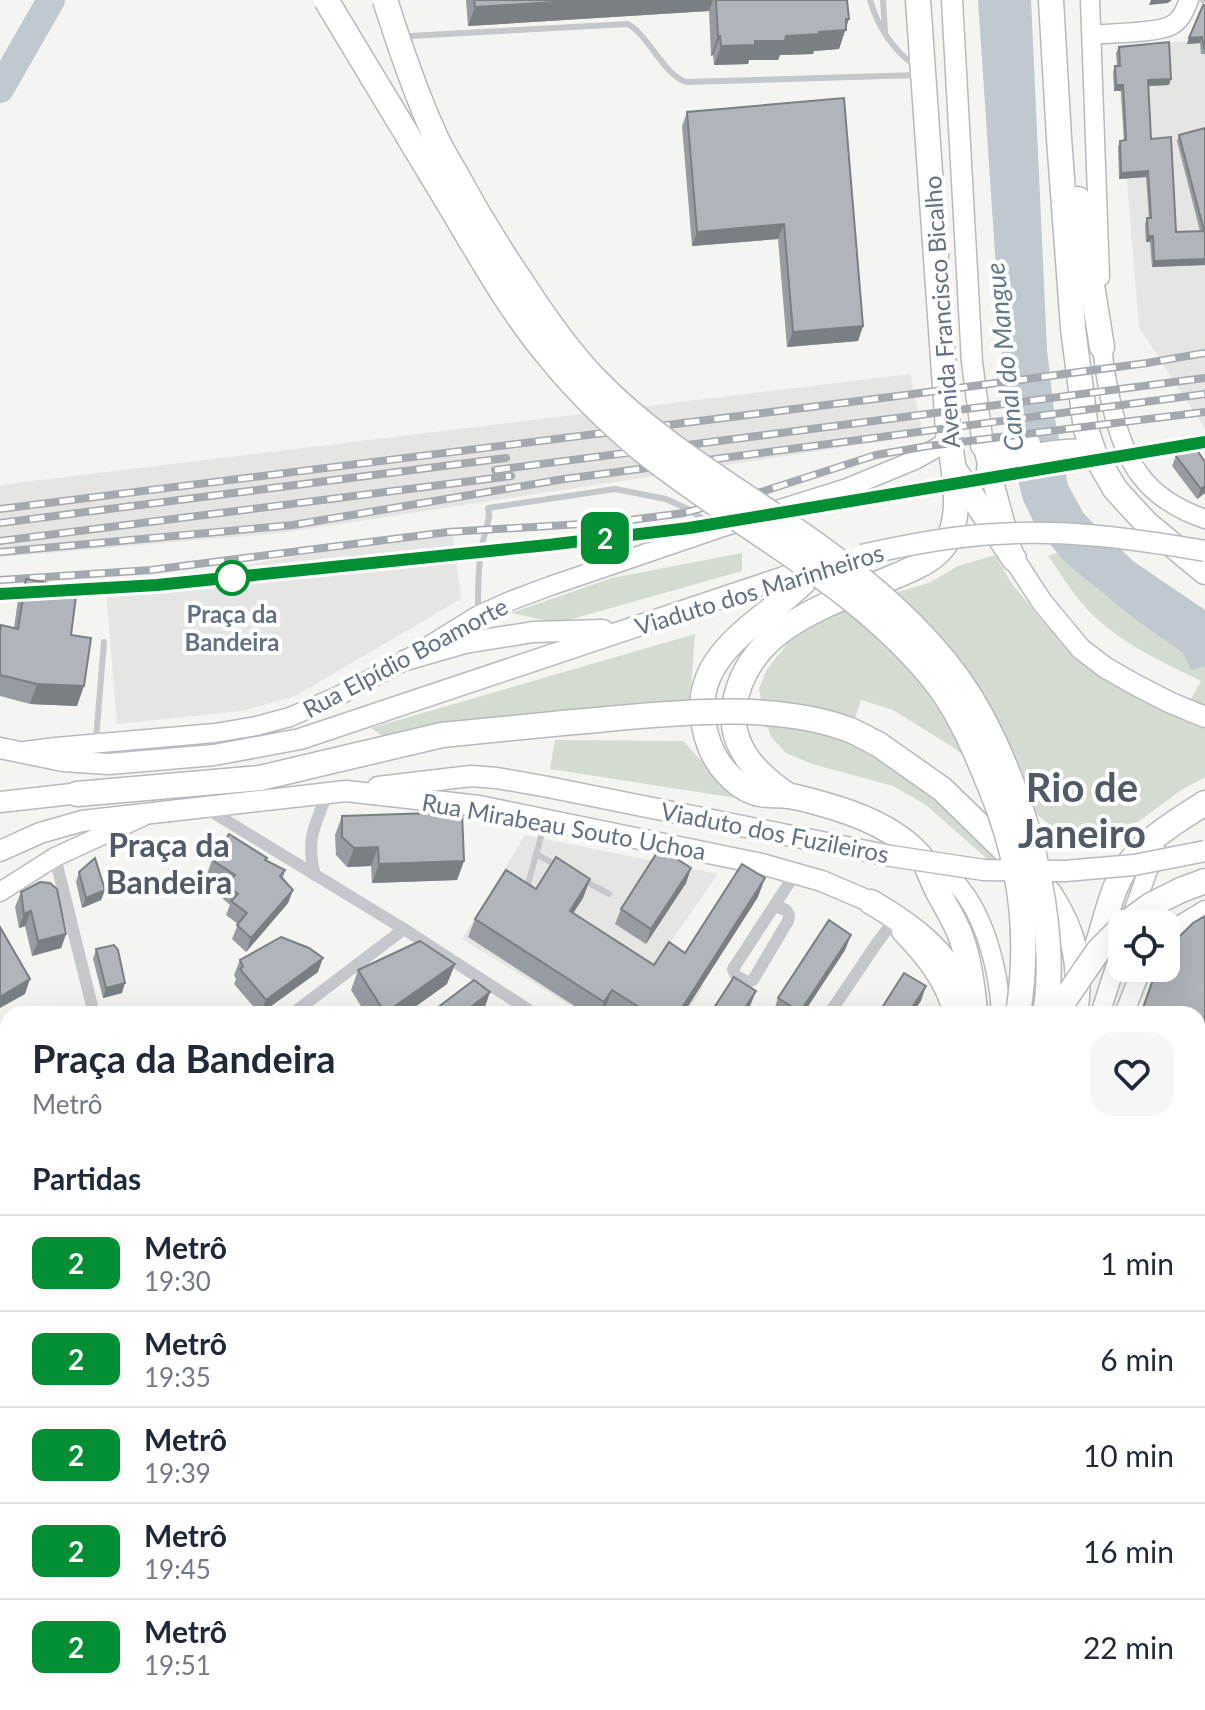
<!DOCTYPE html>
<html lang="pt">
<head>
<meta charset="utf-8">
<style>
  :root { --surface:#fff; --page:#f6f6f7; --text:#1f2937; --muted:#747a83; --line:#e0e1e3 }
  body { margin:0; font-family:Lato,sans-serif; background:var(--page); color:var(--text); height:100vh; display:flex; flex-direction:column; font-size:30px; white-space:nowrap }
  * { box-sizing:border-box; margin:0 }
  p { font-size:26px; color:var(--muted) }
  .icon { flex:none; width:44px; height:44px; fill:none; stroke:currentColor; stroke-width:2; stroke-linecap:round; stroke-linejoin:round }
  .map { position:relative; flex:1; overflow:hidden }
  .drawer { position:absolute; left:0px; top:1006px; width:1206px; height:704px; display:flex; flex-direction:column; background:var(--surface); border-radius:24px 24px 0 0; box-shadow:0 8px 32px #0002 }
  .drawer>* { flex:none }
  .badge { padding:0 16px; border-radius:12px; font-size:28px; line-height:52px }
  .tools { position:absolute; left:1108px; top:910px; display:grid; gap:16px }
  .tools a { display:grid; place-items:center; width:72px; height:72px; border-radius:16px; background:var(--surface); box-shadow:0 8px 32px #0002; font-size:40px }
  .map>.badge { position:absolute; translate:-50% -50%; box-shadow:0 0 0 4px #fff }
  h2 { padding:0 32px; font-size:30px; line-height:72px }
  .round { display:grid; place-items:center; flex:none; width:84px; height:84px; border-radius:24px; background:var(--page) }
  .overview { display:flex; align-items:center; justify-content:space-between; height:136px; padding:0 32px }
  h1 { font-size:38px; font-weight:700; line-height:60px }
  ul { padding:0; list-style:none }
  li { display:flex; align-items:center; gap:24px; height:96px; padding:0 32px; border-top:2px solid var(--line) }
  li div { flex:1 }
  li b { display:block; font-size:30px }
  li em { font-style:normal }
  li .badge { min-width:88px; font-weight:700; text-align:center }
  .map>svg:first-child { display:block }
  .built { fill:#e5e6e4 }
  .green { fill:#d4dcd1 }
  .water { fill:#bfc9cf }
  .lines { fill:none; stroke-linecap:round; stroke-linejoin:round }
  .river { stroke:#bfc9cf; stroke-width:28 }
  .secondary-casing { stroke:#b6babf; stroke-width:21 }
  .primary-casing { stroke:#b7babe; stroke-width:23 }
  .highway-casing { stroke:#b6b9bc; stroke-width:27 }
  .lane { stroke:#c4c7cb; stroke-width:6 }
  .street { stroke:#c4c7cb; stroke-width:12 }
  .secondary { stroke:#fff; stroke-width:18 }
  .primary { stroke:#fff; stroke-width:20 }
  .highway { stroke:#fff; stroke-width:24 }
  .rail-casing { stroke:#a4a9af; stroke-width:8 }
  .rail { stroke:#fff; stroke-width:5; stroke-dasharray:15; stroke-linecap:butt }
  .primary-bridge-casing { stroke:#b7babe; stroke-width:23; stroke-linecap:butt }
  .highway-bridge-casing { stroke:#b6b9bc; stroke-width:27; stroke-linecap:butt }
  .primary-bridge { stroke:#fff; stroke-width:20 }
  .highway-bridge { stroke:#fff; stroke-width:24 }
  .wall { fill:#969ca1 }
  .shaded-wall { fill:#7a7f83 }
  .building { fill:#afb5bb; stroke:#7a7f83; stroke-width:2 }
  .line-casing { stroke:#fff; stroke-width:18 }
  .line { stroke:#028f34; stroke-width:12 }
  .stop-dot { fill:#fff; stroke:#028f34; stroke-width:4 }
  .labels { text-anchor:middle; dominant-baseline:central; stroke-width:8; stroke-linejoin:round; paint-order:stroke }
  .street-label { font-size:24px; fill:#627183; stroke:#fff }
  .stop-label { font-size:24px; font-weight:bold; fill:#627183; stroke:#fff }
  .water-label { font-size:26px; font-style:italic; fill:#627a88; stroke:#fff }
  .district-label { font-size:32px; font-weight:bold; fill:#505b68; stroke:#fff }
  .town-label { font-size:40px; font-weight:bold; fill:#505b68; stroke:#fff }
</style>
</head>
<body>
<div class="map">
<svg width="1205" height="1710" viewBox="0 0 1205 1710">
  <rect width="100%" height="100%" fill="#f4f5f0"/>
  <g class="built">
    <polygon points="1205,39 1205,429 1139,327 1116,48"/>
    <polygon points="910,374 923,435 281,533 0,557 0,485"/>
    <polygon points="452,528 461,599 295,696 242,711 117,724 106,590"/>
    <polygon points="525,835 718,874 660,957 704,986 686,1014 584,1014 462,939"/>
  </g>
  <g class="green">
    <path d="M 1067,550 L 1205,661 L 1205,777 L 1180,791 L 1138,822 L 1105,839 L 1066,838 L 954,748 L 893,710 L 861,700 L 852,727 L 922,759 L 965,793 L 997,845 L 1001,860 L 994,865 L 926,805 L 893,786 L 812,764 L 786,753 L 771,737 L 763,714 L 759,689 L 767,669 L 789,642 L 819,619 L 866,601 L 929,583 L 958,566 L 995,555 L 1012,584 L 1045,624 L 1099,672 L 1182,715 L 1201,681 C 1159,660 1112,640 1081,602 C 1069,588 1059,571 1048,556 Z"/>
    <polygon points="742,553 742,571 558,623 511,613 612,578"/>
    <polygon points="695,634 690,701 383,736 371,728"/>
    <polygon points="555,740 683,741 736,798 550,769"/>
  </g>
  <polygon class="water" points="978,0 1031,0 1047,350 1055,419 1068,485 1084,514 1133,561 1205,610 1205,666 1191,670 1183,653 1135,619 1066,563 1037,529 1023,500 1011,452 1002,358"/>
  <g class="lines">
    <polyline class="river" points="0,89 51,0"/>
    <defs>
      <g id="secondary">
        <polyline points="1090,0 1100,277"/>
        <path d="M 1092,35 C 1111,33 1155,33 1170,26 C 1181,21 1185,10 1189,0"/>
        <path d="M 1102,335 C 1102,357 1106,379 1111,402 C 1124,462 1144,498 1205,519"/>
        <polyline points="25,751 56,747 215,733 256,726 290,717 340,695 406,660 477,616 510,601 550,586 717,529 847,488 915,460 931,451 943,444 948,430"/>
        <path d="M 930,863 C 937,867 945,871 950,877 C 984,908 999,970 1001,1014"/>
        <polyline points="0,892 55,857 142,817"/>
        <polyline points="1130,921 1148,870 1158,853"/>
        <path d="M 901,932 C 924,956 945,981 953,1014"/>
        <polyline points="1166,936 1177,927 1205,910"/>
        <polyline points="1100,1014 1122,946"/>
        <polyline points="1124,1014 1142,968"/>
        <polyline points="1198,1357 1205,1361"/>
        <polyline points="1198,1434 1205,1438"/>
        <polyline points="876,1710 876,1702"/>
        <polyline points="930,1710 931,1702"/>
      </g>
      <g id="primary">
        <polyline points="952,0 972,362 983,445 1014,559 1042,602 1081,649 1106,668 1136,685 1169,702 1205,717"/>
        <polyline points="406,660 465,643 533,632 603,630"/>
        <polyline points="0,748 63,761 109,764 214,755 300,739 820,565"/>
        <polyline points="378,787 471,776 497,778 548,787"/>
        <polyline points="0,802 89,792"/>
        <polyline points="0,851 40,833 82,821 346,791 479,806 762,864 822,881 871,902"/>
      </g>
      <g id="highway">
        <polyline points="1051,0 1059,138 1073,328 1086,429 1094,453 1115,489 1146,523 1205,572"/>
        <polyline points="1078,199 1102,347"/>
        <polyline points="983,445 995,447 1028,444"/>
        <polyline points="954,469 1014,559"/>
        <path d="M 989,469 C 1010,458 1071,448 1094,453"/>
        <path d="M 822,564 C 809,577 796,590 782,601 C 732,640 684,673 709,744 C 716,764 734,785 753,792 C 764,797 777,794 789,796 C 805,798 821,804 836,808 C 865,817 899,832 920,856 C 927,864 931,878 936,888 C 944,904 955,920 961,937 C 970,962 973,988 975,1014"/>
        <path d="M 878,744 L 942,789 L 1050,894 C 1076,934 1082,967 1075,1014"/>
        <polyline points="77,794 260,778 442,735 563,723"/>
        <path d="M 789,796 C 759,776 729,748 734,708 C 745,626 831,604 896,576 C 914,568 934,561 946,543 C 965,513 952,463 948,430 L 918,0"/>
        <polyline points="1181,890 1205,881"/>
        <path d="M 871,902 C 915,928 944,950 967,996"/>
        <path d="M 1092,960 C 1101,938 1105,916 1113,894 C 1128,849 1167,827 1205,803"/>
        <polyline points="893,1710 894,1702"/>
        <polyline points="914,1710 915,1702"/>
      </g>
    </defs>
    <use href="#secondary" class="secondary-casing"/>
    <use href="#primary" class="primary-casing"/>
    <use href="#highway" class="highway-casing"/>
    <g class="lane">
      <path d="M 870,0 C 878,27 891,48 914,65"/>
      <polyline points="883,0 885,32"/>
      <polyline points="1203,0 1205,1"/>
      <path d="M 410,36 L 628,24 C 649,36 663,74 686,82 L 919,75"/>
      <path d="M 478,611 C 478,585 478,558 485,533 C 487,524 491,517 488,508 L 615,489 L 666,499 L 690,510 L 714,527"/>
      <polyline points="96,739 104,642"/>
      <polyline points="536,854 558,866"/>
      <polyline points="581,879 609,894"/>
      <polyline points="526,892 545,822"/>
      <polyline points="0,1059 8,1072"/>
      <polyline points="0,1099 8,1094"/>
      <polyline points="430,1702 431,1710"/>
      <polyline points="454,1703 461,1703 466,1710"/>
      <polyline points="598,1710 608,1702"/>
    </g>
    <g class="street">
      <polyline points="204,807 404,929 535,1014"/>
      <polyline points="55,857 94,1014"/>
      <path d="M 315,875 C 305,839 315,826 328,792"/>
      <polyline points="775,906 786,910 789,915 788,921 753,980 748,982 736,976 733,969 795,874"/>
      <polyline points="292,1014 404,929"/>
      <polyline points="829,1014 877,943 892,923"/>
      <polyline points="0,1235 8,1229"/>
      <polyline points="0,1275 8,1291"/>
      <polyline points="0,1510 8,1525"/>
      <polyline points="0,1647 8,1643"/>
      <polyline points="269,1702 272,1710"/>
      <polyline points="655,1702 662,1710"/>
      <polyline points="685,1710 686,1702"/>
      <polyline points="798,1710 806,1702"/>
    </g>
    <use href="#secondary" class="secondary"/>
    <use href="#primary" class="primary"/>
    <use href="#highway" class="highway"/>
    <defs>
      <g id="rail">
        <polyline points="495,470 1205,378"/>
        <polyline points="0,509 898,396 1147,363 1205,353"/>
        <polyline points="0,523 506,458"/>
        <polyline points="0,541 511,476"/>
        <polyline points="0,552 293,525 564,479 1205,394"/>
        <polyline points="0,580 151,570 448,532 615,522 684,513 764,491 876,455 928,446 1205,412"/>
        <polyline points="0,594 157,585 548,545 689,528 1205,442"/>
      </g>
    </defs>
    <use href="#rail" class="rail-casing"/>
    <use href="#rail" class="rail"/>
    <defs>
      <g id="primary-bridge">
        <path d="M 862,555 C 906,545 951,536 996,534 C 1067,529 1136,539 1205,551"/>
        <polyline points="548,787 891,856 984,870 1065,871 1134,865 1205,851"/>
      </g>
      <g id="highway-bridge">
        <path d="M 326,0 C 368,70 410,139 452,209 C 483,261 512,313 551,359 C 578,392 610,423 642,450 C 740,529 859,584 938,685 C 962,717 978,757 993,794 C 1021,864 1030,939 1018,1014"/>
        <path d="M 385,0 C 399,44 414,89 433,131 C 439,147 449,161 457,176 C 477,213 499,249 523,284 C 545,318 568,351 596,380 C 660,446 740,490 814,543 C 866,580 919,625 957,677 C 990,723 1012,778 1028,832 C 1043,885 1055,959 1045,1014"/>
        <path d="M 563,723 C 651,716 767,698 850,730 C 860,734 869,740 878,744"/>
        <polyline points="1125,924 1151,905 1181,890"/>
        <polyline points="1055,1014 1098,951 1122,927"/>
      </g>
    </defs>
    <use href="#primary-bridge" class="primary-bridge-casing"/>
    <use href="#highway-bridge" class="highway-bridge-casing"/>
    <use href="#primary-bridge" class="primary-bridge"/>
    <use href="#highway-bridge" class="highway-bridge"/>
  </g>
  <g class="wall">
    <polygon points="466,0 847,0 846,27 839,49 814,51 813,54 780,55 778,60 749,60 748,64 714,65 713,55 711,56 709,11 468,26"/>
    <polygon points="1205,6 1205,54 1201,54 1200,43 1187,44"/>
    <polygon points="1119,47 1169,85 1148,86 1151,139 1176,232 1200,231 1177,141 1179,135 1205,128 1205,265 1152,267 1150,242 1146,242 1145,224 1147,218 1149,218 1146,177 1119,179 1118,147 1120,141 1124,141 1121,91 1114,91 1113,72 1115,66 1117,66 1116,53"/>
    <polygon points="844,98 863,326 858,341 787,347 778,239 692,246 682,126 687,112"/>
    <polygon points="1176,456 1205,493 1197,499 1172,466"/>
    <polygon points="26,579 71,635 77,706 30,704 0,696 0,629 14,628 18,599"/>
    <polygon points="342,816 464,861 457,880 372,883 371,866 347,867 336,855 335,835"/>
    <polygon points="212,860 266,860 285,870 283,878 293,890 288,903 246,952 232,939 238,924 226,915 230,905 222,898 226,886 207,874"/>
    <polygon points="691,868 686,883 646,944 615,924 621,909"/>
    <polygon points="79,872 105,890 101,900 82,908 76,882"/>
    <polygon points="590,879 583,898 573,913 654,965 685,953 758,897 683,1014 614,1014 605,1008 601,1014 587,1014 468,937 475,919 536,889"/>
    <polygon points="21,892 66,934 61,948 32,956 25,926 19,928 15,907"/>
    <polygon points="1205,916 1205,1159 1203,1159 1198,1157 1198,1014 1140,1014 1154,975"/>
    <polygon points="851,935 845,950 803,1014 774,1014 773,1013 778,998"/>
    <polygon points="96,949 122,993 103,998 93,959"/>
    <polygon points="240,960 318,972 260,1014 234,984 236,979 234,975"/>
    <polygon points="455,964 447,984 405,1014 366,1014 351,990 358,970"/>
    <polygon points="1205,1173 1205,1244 1202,1243 1205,1245 1205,1333 1198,1328 1198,1191"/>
    <polygon points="8,1395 8,1474 5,1476 0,1467 0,1400"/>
    <polygon points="46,1702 93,1702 97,1710 49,1710"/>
    <polygon points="105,1702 214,1702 211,1710 108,1710"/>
    <polygon points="484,1702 555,1702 562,1710 491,1710"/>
    <rect x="947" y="1702" width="85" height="8"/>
    <polygon points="1084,1702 1198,1702 1205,1710 1097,1710"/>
  </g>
  <g class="shaded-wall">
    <polygon points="586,0 713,0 709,11 468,26 475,7"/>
    <polygon points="1151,0 1172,0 1168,3 1149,5"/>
    <polygon points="846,19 849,19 839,49 814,51 813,54 780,55 778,60 749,60 748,64 714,65 721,46 819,32"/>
    <polygon points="718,36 720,36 713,55 711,56"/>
    <polygon points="1202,37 1200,43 1187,44 1189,38"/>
    <polygon points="1171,79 1169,85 1146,86 1148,80"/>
    <polygon points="1116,85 1123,85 1121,91 1114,91"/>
    <polygon points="1148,171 1146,177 1119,179 1121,173"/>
    <polygon points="784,224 778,239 692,246 697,232"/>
    <polygon points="1148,236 1153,236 1150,242 1146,242"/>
    <polygon points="1205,259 1205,265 1152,267 1154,261"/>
    <polygon points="863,326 858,341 787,347 793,332"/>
    <polygon points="1205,486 1205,493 1197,499 1201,489"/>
    <polygon points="37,684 84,686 77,706 30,704"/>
    <polygon points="378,847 371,866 347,867 354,848"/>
    <polygon points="464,861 457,880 372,883 379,864"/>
    <polygon points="691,868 686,883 646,944 651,929"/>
    <polygon points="765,878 758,897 683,1014 678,1014"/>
    <polygon points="590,879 583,898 563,929 570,911"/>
    <polygon points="105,890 101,900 82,908 86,898"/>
    <polygon points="293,890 288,903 246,952 251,938"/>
    <polygon points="31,911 25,926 19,928 24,914"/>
    <polygon points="66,934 61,948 32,956 38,941"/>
    <polygon points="851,935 845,950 803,1014 799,1014"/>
    <polygon points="323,958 318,972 260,1014 266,1000"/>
    <polygon points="455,964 447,984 405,1014 385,1014"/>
    <polygon points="30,979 25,994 0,1008 0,997"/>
    <polygon points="125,983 122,993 103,998 106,988"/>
    <polygon points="926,986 921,1001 912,1014 908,1014"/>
    <polygon points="612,990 605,1008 601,1014 600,1014 604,1002"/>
    <polygon points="756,991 750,1006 745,1014 741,1014"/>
    <polygon points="490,992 485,1007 476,1014 462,1014"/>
    <polygon points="8,1193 8,1204 0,1209 0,1202 2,1197"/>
    <polygon points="1205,1531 1205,1538 1198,1549 1198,1542"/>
    <polygon points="8,1618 8,1629 0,1633 0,1622"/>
    <polygon points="57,1702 67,1702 64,1710 54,1710"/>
    <polygon points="200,1702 214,1702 211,1710 178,1710"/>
    <polygon points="772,1702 779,1702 773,1710 763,1710"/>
  </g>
  <g class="building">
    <polygon points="474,0 586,0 475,7"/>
    <polygon points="716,0 847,0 849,19 846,19 846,30 819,32 820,34 786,36 785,41 755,41 755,45 721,46 720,36 718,36"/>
    <polygon points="1203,5 1205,6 1205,48 1204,48 1202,37 1189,38"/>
    <polygon points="1169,42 1171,79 1148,80 1151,139 1171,137 1176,232 1204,231 1179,135 1205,128 1205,259 1154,261 1153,236 1148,236 1147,218 1151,218 1148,171 1121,173 1120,141 1126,140 1123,85 1116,85 1115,66 1120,66 1119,47"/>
    <polygon points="844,98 863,326 793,332 784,224 697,232 687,112"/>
    <polygon points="1193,444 1205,462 1205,486 1201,489 1176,456"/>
    <polygon points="26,579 77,588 71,635 91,638 84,686 37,684 0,675 0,632 1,625 18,629"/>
    <polygon points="462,812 464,861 379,864 378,847 354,848 342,837 342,816"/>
    <polygon points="229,834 267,858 265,860 285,870 280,876 293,890 251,938 237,925 247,913 231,901 238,894 227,884 235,875 212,860"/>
    <polygon points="660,848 691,868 651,929 621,909"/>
    <polygon points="556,857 590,879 570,911 654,965 669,942 685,953 742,864 765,878 678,1014 650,1014 612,990 604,1002 475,919 506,870 536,889"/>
    <polygon points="95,858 105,890 86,898 79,872"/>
    <polygon points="40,882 50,883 57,889 66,934 38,941 31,911 24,914 21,892"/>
    <polygon points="1205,916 1205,1130 1198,1128 1198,1014 1141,1014 1157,968 1166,968 1166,950 1193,923"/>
    <polygon points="829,920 851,935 800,1012 778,998"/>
    <polygon points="0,927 30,979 0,997"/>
    <polygon points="281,937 309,948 323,958 266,1000 240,969 243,967 240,960"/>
    <polygon points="420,941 455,964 385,1013 358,970"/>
    <polygon points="114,945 118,950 125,983 106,988 96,949"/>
    <polygon points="904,973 926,986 908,1014 878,1014"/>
    <polygon points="734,977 756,991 741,1014 710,1014"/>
    <polygon points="474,980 490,992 462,1014 429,1014"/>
    <polygon points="0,1147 8,1161 8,1193 2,1197 0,1194"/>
    <polygon points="1205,1173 1205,1227 1198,1224 1198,1191"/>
    <polygon points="1198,1240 1205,1245 1205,1300 1198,1296"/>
    <polygon points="8,1395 8,1451 0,1436 0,1400"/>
    <polygon points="1198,1467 1205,1472 1205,1531 1198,1542"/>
    <polygon points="0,1564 8,1578 8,1618 0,1622"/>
    <polygon points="1205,1621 1205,1710 1127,1710 1114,1702 1198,1702 1198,1634"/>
    <polygon points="6,1662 8,1666 8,1702 26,1702 30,1710 0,1710 0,1665"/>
    <polygon points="74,1702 93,1702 97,1710 78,1710"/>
    <polygon points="120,1702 200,1702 178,1710 134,1710 131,1706 124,1709"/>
    <polygon points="509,1702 555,1702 562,1710 517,1710"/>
    <polygon points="706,1702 772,1702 763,1710 706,1710 707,1709 705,1708"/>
    <rect x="952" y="1702" width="80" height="8"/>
  </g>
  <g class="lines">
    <defs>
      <polyline id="line" points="0,594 157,585 548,545 689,528 1205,442"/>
    </defs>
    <use href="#line" class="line-casing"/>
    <use href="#line" class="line"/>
  </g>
  <circle class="stop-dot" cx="232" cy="578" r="16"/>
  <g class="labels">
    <g class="street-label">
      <text transform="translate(941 312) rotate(-94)">Avenida Francisco Bicalho</text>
      <text transform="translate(759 589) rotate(-17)">Viaduto dos Marinheiros</text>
      <text transform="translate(405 657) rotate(-28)">Rua Elpídio Boamorte</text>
      <text transform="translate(564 826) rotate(10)">Rua Mirabeau Souto Uchoa</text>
      <text transform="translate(775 832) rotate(11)">Viaduto dos Fuzileiros</text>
    </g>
    <g class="stop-label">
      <text x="232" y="613">Praça da<tspan x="232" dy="28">Bandeira</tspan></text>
    </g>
    <g class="water-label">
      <text transform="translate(1004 357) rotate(-96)">Canal do Mangue</text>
    </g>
    <g class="district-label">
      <text x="169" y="844">Praça da<tspan x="169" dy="37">Bandeira</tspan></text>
    </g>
    <g class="town-label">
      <text x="1082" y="787">Rio de<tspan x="1082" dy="46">Janeiro</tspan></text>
    </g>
  </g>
</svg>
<div class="tools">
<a><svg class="icon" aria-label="locate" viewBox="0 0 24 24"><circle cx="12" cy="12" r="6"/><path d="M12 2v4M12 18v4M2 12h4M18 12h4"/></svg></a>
</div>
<b class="badge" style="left:605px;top:538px;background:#028f34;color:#fff">2</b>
<section class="drawer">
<div class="overview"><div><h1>Praça da Bandeira</h1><p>Metrô</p></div><a class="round"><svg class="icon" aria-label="heart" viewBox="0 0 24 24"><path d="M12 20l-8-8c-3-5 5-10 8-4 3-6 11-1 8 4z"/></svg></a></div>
<h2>Partidas</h2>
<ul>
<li><span class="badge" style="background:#028f34;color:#fff">2</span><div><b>Metrô</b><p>19:30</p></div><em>1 min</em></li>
<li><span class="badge" style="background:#028f34;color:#fff">2</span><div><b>Metrô</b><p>19:35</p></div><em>6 min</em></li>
<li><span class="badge" style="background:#028f34;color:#fff">2</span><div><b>Metrô</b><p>19:39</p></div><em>10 min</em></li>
<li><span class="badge" style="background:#028f34;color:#fff">2</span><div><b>Metrô</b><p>19:45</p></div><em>16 min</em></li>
<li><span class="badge" style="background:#028f34;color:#fff">2</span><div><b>Metrô</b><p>19:51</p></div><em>22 min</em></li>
</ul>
</section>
</div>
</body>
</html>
